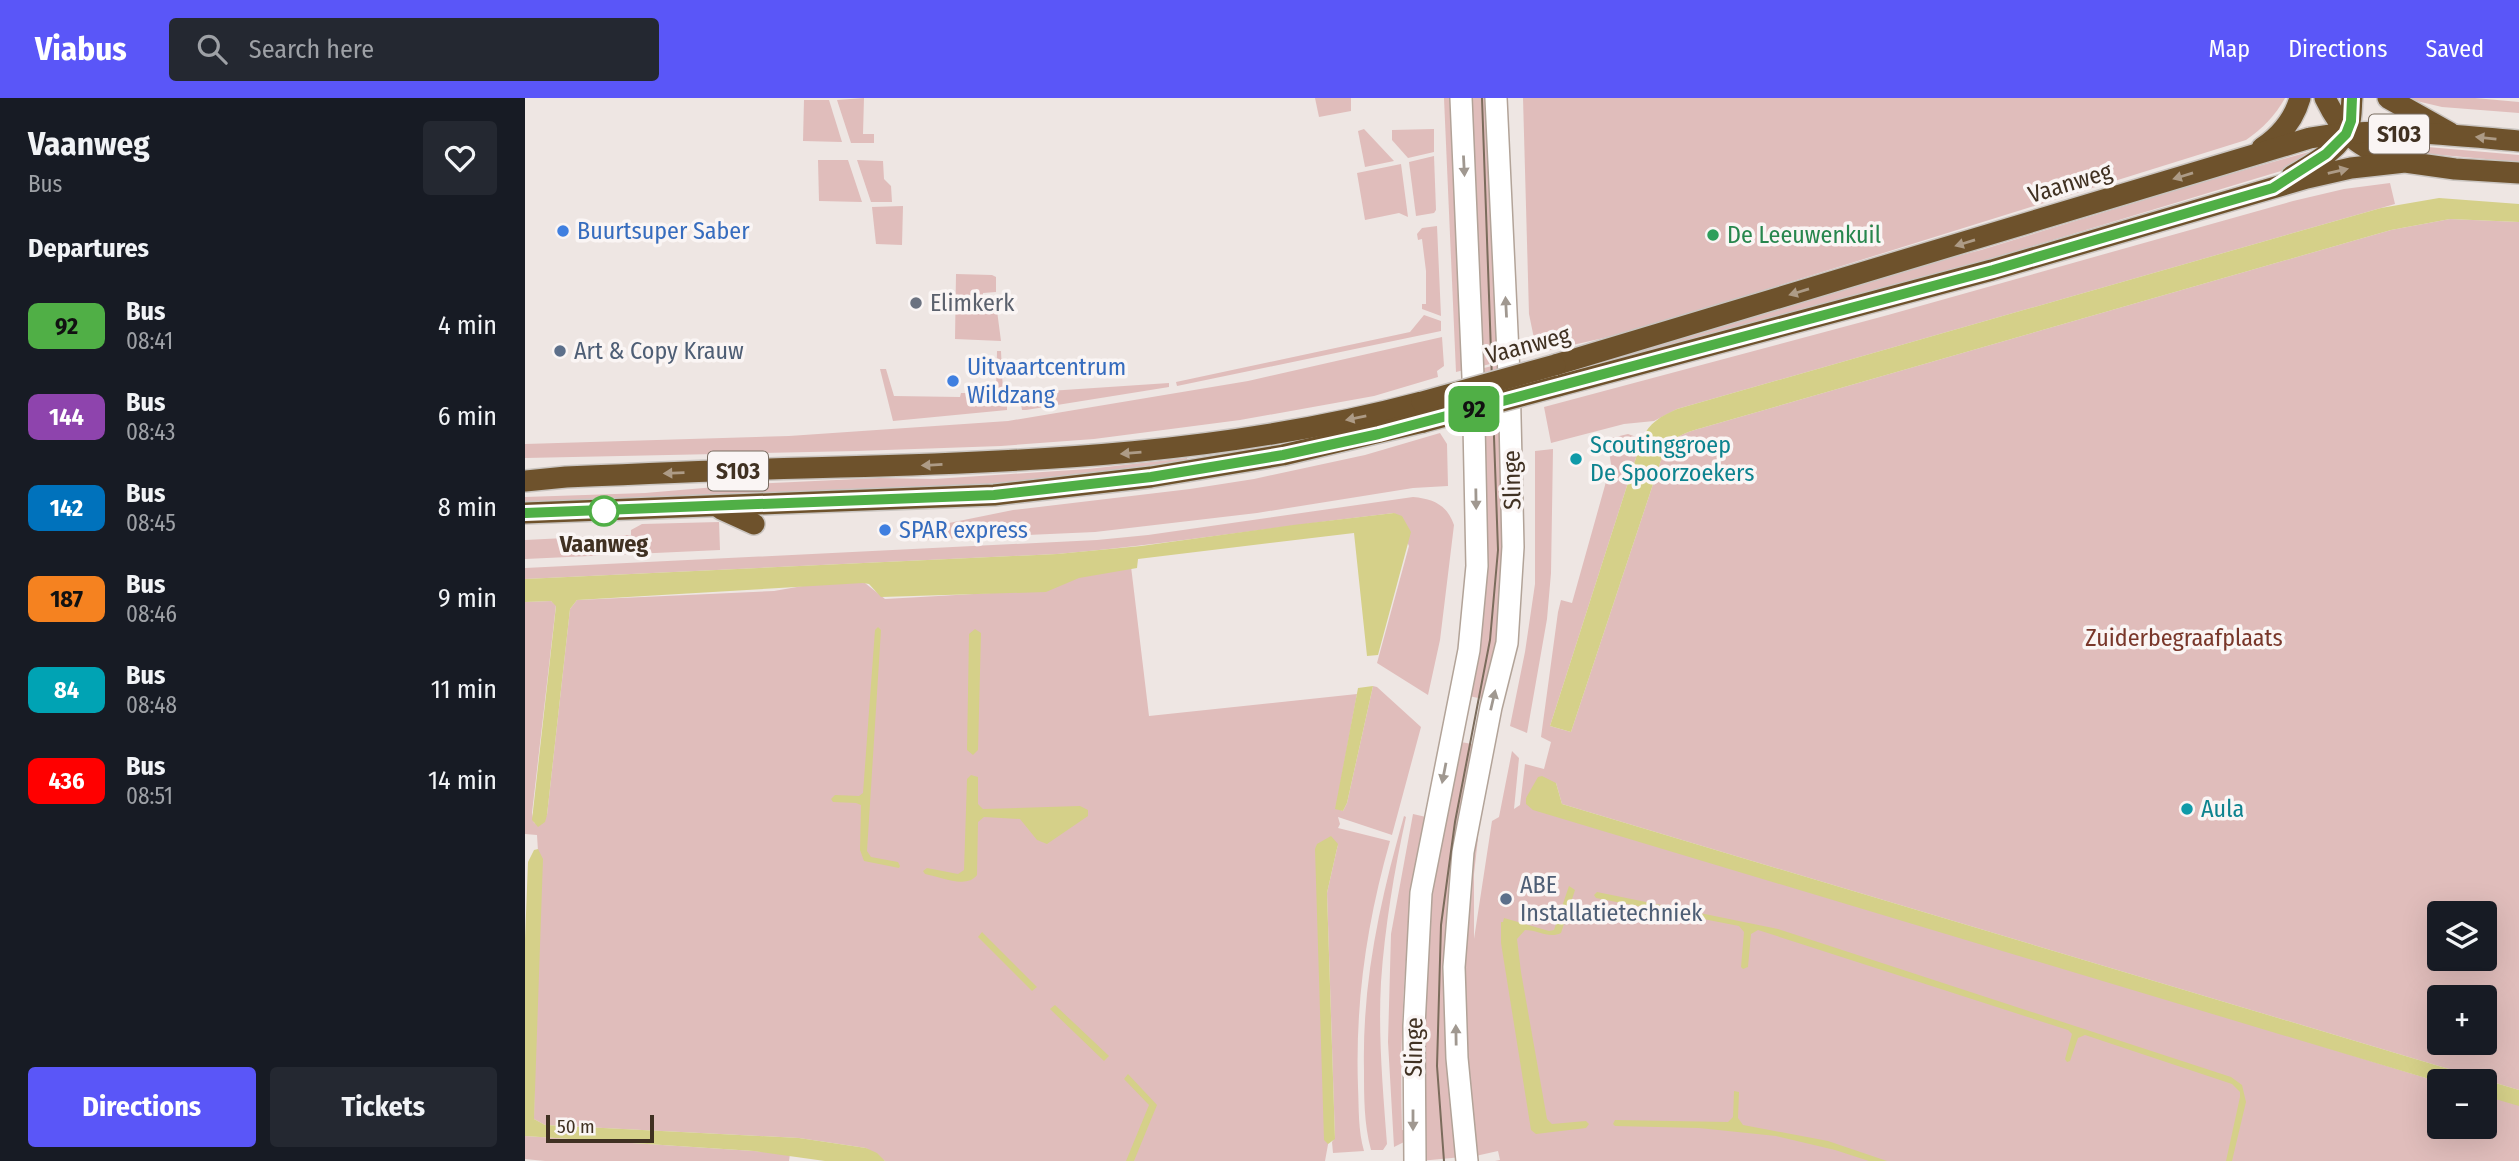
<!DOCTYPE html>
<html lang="en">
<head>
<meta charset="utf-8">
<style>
  :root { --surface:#171b24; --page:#242831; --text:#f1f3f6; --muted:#9ea1a6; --accent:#5a56f8 }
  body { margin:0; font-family:"Fira Sans Condensed",sans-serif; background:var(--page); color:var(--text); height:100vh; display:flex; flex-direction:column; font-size:26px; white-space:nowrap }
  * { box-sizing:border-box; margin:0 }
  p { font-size:23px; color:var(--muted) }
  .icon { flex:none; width:38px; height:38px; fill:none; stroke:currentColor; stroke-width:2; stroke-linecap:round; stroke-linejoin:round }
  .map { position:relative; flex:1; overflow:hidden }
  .panel { display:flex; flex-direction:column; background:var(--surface); width:525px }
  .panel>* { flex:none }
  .badge { padding:0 14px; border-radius:10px; font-size:24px; line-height:46px }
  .fabs { position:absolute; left:1902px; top:803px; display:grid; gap:14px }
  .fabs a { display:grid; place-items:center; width:70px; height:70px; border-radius:7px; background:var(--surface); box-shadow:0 7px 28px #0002; font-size:35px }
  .scale { position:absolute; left:21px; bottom:18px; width:108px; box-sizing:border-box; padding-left:7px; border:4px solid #403122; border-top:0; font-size:19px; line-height:24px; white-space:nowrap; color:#403122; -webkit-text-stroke:5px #faf5f4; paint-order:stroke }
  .map>.badge { position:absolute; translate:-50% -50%; box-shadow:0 0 0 4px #fff }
  h2 { padding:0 28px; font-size:26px; line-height:63px }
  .round { display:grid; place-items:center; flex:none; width:74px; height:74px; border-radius:7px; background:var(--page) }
  .summary { display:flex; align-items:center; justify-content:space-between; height:119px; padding:0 28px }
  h1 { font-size:33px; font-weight:700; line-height:52px }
  .primary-button { display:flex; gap:14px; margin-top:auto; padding:14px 28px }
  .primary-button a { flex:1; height:80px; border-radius:7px; background:var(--accent); color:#fff; font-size:28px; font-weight:700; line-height:80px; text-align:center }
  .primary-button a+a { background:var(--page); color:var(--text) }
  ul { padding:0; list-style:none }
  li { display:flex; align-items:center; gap:21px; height:91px; padding:0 28px }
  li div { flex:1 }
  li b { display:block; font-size:26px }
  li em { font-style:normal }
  li .badge { min-width:77px; font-weight:700; text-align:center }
  header { display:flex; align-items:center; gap:42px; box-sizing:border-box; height:98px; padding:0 35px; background:var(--accent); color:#fff }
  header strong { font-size:33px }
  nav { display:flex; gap:38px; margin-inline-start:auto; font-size:24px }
  .search { width:490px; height:63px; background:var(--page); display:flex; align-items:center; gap:18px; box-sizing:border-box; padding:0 24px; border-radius:7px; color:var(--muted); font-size:26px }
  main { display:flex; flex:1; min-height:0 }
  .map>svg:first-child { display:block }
  .green { fill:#e0bdbb; fill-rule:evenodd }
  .water { fill:#d5d089 }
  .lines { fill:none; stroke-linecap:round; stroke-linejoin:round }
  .secondary-casing { stroke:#b2a398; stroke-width:24 }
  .highway-casing { stroke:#cac5c1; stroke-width:24 }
  .secondary { stroke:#fff; stroke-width:21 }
  .highway { stroke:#6e522c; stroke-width:21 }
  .tram { stroke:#7b6c5c; stroke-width:2 }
  .highway-bridge-casing { stroke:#cac5c1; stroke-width:24; stroke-linecap:butt }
  .highway-bridge { stroke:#6e522c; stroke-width:21 }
  .oneway { fill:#ad9b86 }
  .oneway2 { fill:#a09890 }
  .line-casing { stroke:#fff; stroke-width:16 }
  .line { stroke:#50af46; stroke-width:10 }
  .shop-dot { fill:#3f7fe0; stroke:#faf5f4; stroke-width:2.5 }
  .leisure-dot { fill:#2e9e5b; stroke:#faf5f4; stroke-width:2.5 }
  .worship-dot { fill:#6b7280; stroke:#faf5f4; stroke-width:2.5 }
  .service-dot { fill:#5c6f8a; stroke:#faf5f4; stroke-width:2.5 }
  .culture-dot { fill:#0f9aa8; stroke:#faf5f4; stroke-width:2.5 }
  .stop-dot { fill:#fff; stroke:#50af46; stroke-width:3.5 }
  .labels { text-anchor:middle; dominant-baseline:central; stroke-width:7; stroke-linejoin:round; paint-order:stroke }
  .shield { fill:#faf5f4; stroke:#786c61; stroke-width:2 }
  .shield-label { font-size:23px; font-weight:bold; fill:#403122 }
  .street-label { font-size:24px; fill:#403122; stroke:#faf5f4 }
  .shop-label { font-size:24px; fill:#366cbe; stroke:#faf5f4; text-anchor:start }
  .leisure-label { font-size:24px; fill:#27864d; stroke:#faf5f4; text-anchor:start }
  .worship-label { font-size:24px; fill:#5b616d; stroke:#faf5f4; text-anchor:start }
  .service-label { font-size:24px; fill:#4e5e75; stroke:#faf5f4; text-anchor:start }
  .culture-label { font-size:24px; fill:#0d838f; stroke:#faf5f4; text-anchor:start }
  .stop-label { font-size:24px; font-weight:bold; fill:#403122; stroke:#faf5f4 }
  .park-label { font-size:24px; fill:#79372a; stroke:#faf5f4 }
</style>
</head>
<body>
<header>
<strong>Viabus</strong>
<div class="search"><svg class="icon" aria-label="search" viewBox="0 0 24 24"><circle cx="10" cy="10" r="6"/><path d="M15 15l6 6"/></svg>Search here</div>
<nav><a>Map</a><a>Directions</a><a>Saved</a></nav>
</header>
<main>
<section class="panel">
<div class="summary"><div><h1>Vaanweg</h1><p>Bus</p></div><a class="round"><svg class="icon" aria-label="heart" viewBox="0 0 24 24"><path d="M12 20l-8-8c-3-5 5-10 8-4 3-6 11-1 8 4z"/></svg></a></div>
<h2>Departures</h2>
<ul>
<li><span class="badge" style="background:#50af46;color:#111">92</span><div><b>Bus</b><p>08:41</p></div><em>4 min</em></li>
<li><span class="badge" style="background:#8e44ad;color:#fff">144</span><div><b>Bus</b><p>08:43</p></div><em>6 min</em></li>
<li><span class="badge" style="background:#0072bc;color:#fff">142</span><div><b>Bus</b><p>08:45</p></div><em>8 min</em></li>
<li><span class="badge" style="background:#f58220;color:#111">187</span><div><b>Bus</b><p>08:46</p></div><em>9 min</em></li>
<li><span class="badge" style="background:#00a3b4;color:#fff">84</span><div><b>Bus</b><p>08:48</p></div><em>11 min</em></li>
<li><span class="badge" style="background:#f00;color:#fff">436</span><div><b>Bus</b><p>08:51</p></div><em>14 min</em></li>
</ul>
<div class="primary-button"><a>Directions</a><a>Tickets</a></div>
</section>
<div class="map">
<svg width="1994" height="1063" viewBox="0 0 1994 1063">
  <rect width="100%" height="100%" fill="#eee6e3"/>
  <g class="green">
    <polygon points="339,0 338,36 349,36 349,45 326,45 312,2"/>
    <polygon points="790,0 826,0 826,13 794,19"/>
    <polygon points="919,0 932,0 943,271 931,274"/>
    <polygon points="940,0 965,0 976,263 950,270"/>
    <path d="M 998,0 L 1760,0 C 1750,18 1738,30 1721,42 L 1198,205 L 1092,237 L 1012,255 L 1004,216 Z"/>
    <polygon points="1879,0 1950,0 1994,4 1994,15 1917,9"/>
    <polygon points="279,2 304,2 317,44 278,43"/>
    <polygon points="839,31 869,63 840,69 833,33"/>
    <polygon points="909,31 909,54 883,60 867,42 867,32"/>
    <polygon points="1880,47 1994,57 1994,64 1883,54 1879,50"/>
    <polygon points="1791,52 1770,68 1756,73 1359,193 1031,279 1030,275 1350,179 1456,152 1687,81"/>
    <polygon points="909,58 911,112 909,115 891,118 884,64"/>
    <polygon points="293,62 323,62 337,104 294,103"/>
    <polygon points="332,62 358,63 359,81 366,88 367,104 346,104"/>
    <polygon points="876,66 883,119 874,115 840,122 832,75"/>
    <polygon points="1865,85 1870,106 1152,311 1129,323 1099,326 1026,345 1019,309 1363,217 1768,103 1819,91"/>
    <polygon points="378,108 377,147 351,146 347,109"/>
    <path d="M 1925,121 L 1994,124 L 1994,992 L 1037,706 L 1031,685 L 1001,700 L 1001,704 L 1914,984 L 1914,1029 L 1960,1029 L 1960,990 L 1994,1001 L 1994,1063 L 970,1063 L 975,1062 L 973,1053 L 946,1059 L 940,877 L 943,817 L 951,739 L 953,740 L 949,776 L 949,841 L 967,723 L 974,719 L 987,653 L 994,660 L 989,711 L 995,707 L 1000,666 L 1019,671 L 1026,644 L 1016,639 L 1033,514 L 1036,502 L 1047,505 L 1086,366 L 1082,341 L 1103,336 L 1117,341 L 1025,628 L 1046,634 L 1138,356 C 1145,338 1163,334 1180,329 L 1866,132 ZM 1914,816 L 1960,816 L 1960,861 L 1914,861 ZM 1914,900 L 1960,900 L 1960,945 L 1914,945 Z"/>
    <polygon points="912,128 916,218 897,211 897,206 901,206 901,173 897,141 893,142 892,136 897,130"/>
    <polygon points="431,176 467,177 471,179 471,194 458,195 458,205 471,205 476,243 430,241"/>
    <polygon points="899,217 916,223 916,233 652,288 651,284 885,234"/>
    <polygon points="917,239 919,268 912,273 913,279 849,298 715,322 569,341 476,348 332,353 0,360 0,346 264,338 483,323 723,283"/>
    <polygon points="472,253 476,253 478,295 482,296 482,312 368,323 355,271 361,271 369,298 435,299 436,295 471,295"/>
    <polygon points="975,266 981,390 975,543 958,601 939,597 955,271"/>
    <polygon points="644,285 644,289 501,312 497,312 494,295"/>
    <polygon points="915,335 922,346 923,388 888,390 732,415 570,434 390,442 390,426 424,425 488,412 665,391 729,381 840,357"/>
    <polygon points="1028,351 1026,475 1022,521 1002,635 985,628 1000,554 1010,486 1010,353"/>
    <polygon points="662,360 663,363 560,377 418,390 0,405 0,399 120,395 226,386 354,380 409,381 563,371"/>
    <path d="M 888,399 C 909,401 922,407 929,427 L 915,542 L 903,597 L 852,565 L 884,448 L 869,415 C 757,428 645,446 532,456 L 0,481 L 0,470 L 572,442 L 623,437 Z"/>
    <polygon points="194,424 195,452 0,461 0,442 40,440 41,443 54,442 54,439 106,437 106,432 117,426"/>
    <path d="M 605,460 L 624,618 L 832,596 L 811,710 L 818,713 L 822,705 L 848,588 L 852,589 L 896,629 L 867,737 L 813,719 L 815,726 L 813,730 L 865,743 C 842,824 830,904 833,989 C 834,1011 833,1032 839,1053 L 808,1055 L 807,1044 L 810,1040 L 802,795 L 813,746 L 798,790 L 804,1041 L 800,1063 L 360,1063 L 341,1050 L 274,1040 L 20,1027 L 9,1021 L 13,753 L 12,737 L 0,736 L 0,504 L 26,503 L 31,507 L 7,715 L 9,725 L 15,726 L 22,717 L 45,511 L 52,502 L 249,493 L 312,482 L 340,485 L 360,501 L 517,492 Z"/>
    <polygon points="936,644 947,646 952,654 941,708 937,1059 895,1063 903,789"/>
    <path d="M 888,716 L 901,719 C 880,824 874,924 877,1032 L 883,1033 L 883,1042 L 869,1049 L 863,944 L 866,836 Z"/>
    <path d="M 879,718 L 881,719 C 869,774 860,828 856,884 C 853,938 858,993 862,1046 L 858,1052 L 846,1052 C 839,1026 839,999 839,972 C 837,884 855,803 879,718 Z"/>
    <polygon points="0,1038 229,1053 265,1056 264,1063 20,1063 0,1061"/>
  </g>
  <g class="water">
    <path d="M 1914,100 L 1994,106 L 1994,124 L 1925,121 L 1866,132 L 1180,329 C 1163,334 1145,338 1138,356 L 1046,634 L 1025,628 L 1117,341 C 1124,325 1136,318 1152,311 L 1856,110 Z"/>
    <polygon points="869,415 877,418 886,434 853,557 842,558 829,435 613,461 612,470 554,480 521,494 356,499 344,486 338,485 52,502 45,511 22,717 20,724 13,729 7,722 31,508 26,503 0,504 0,481 532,456 616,448 768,427"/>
    <polygon points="353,529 356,532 342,753 346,759 373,764 375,768 374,770 339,763 335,752 336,707 331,705 308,704 306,701 310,697 334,698 338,695 350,532"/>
    <polygon points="450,531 456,535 453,652 448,657 442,652 444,536"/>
    <polygon points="848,588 822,705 818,713 810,711 833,590"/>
    <path d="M 446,677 L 453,679 L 453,706 L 458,711 L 555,708 L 563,712 L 563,718 L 522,746 L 512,742 L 495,721 L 459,719 L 453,724 L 452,777 C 442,791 416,779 400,776 L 398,773 L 402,770 L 433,776 L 439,772 L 442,681 Z"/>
    <polygon points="1017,678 1031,685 1037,706 1994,992 1994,1008 1960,998 1960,984 1914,984 1008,712 1001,706 1001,700 1013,679"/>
    <polygon points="806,738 813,746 802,795 810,1041 803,1046 799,1042 790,751 792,746"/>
    <polygon points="13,751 18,761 9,1021 20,1027 274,1040 341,1050 352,1055 360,1063 300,1063 229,1053 0,1038 0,841 3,764 9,752"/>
    <path d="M 1044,788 L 1050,792 L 1036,835 C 1024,841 1013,832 1000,832 L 992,841 L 996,874 L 1022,1021 L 1027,1026 L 1061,1023 L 1064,1026 L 1061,1030 L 1011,1036 L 1006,1032 L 976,845 L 976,824 L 978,824 L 979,820 L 1024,833 L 1029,832 Z"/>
    <polygon points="1072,794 1253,831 1706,979 1717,987 1721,1004 1707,1063 1701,1063 1715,999 1715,994 1707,986 1560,937 1553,940 1545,963 1542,964 1540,961 1547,936 1543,932 1233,832 1226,836 1223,869 1218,871 1216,869 1219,834 1214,828 1071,800 1069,797"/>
    <polygon points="457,834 512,889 507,893 453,839"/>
    <polygon points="530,907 584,958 579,963 525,911"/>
    <polygon points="603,976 632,1007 609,1063 601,1063 624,1007 599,981"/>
    <polygon points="1209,993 1214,994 1213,1020 1218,1027 1303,1043 1362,1063 1344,1063 1310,1052 1251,1038 1174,1030 1090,1028 1088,1026 1090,1022 1203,1024 1208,1019"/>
  </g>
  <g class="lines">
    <defs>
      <g id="secondary">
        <polyline points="890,1063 889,928 896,795 944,552 952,468 948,279 936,0"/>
        <polyline points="942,1063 932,960 929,869 938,754 966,609 982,545 988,449 984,277 971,0"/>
      </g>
      <g id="highway">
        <path d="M 1800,0 C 1817,35 1833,51 1872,62"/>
        <polyline points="1863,0 1925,35"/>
        <path d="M 1737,50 C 1755,38 1769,21 1775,0"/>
        <path d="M 1767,78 C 1787,66 1817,51 1824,27 C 1827,19 1826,9 1827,0"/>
        <path d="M 1030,267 L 1785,40 C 1854,28 1925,37 1994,43"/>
        <polyline points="1033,288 1467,172 1782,80 1826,70 1880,64 1930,71 1994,75"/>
        <path d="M 0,383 L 41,379 C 132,375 224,371 315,369 C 512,364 706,355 897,304"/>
        <polyline points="196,411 229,426"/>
        <polyline points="0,415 469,397 626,379 758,357 898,324"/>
      </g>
    </defs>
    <use href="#secondary" class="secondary-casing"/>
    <use href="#highway" class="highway-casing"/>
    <use href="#secondary" class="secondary"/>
    <use href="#highway" class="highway"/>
    <polyline class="tram" points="919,1063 912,968 916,827 930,724 965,542 973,452 957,0"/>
    <defs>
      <g id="highway-bridge">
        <polyline points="897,304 1030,267"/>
        <polyline points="898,324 1033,288"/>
      </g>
    </defs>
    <use href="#highway-bridge" class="highway-bridge-casing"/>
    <use href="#highway-bridge" class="highway-bridge"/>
  </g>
  <defs><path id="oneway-solid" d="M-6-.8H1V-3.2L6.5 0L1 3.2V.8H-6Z" transform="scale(1.75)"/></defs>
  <g class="oneway">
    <use href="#oneway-solid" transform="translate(1961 40) rotate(-174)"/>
    <use href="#oneway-solid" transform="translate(1813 73) rotate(-13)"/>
    <use href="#oneway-solid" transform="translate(1658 78) rotate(163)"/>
    <use href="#oneway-solid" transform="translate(1440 145) rotate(163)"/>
    <use href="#oneway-solid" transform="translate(1274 194) rotate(163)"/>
    <use href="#oneway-solid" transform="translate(831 320) rotate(169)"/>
    <use href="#oneway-solid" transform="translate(606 355) rotate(175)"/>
    <use href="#oneway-solid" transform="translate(407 367) rotate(177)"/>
    <use href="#oneway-solid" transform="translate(149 375) rotate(178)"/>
  </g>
  <g class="oneway2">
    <use href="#oneway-solid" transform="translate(939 68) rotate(87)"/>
    <use href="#oneway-solid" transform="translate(981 209) rotate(-93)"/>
    <use href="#oneway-solid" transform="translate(951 401) rotate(89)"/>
    <use href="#oneway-solid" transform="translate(968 602) rotate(-77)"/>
    <use href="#oneway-solid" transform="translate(919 675) rotate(101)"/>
    <use href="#oneway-solid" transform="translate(931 937) rotate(-91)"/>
    <use href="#oneway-solid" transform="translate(888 1022) rotate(90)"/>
  </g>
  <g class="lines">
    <defs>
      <polyline id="line" points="0,415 469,397 626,379 758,357 854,336 1468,172 1748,90 1801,56 1821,36 1826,23 1827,0"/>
    </defs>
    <use href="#line" class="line-casing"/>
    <use href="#line" class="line"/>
  </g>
  <g class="shop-dot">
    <circle cx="38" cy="133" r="7"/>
    <circle cx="428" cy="283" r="7"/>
    <circle cx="360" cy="432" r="7"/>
  </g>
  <circle class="leisure-dot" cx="1188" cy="137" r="7"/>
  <circle class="worship-dot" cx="391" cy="205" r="7"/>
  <g class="service-dot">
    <circle cx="35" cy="253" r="7"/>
    <circle cx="981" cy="801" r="7"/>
  </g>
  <g class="culture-dot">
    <circle cx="1051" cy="361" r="7"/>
    <circle cx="1662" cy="711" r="7"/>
  </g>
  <circle class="stop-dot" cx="79" cy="413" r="14"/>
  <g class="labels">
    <g class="shield">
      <rect x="1844" y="16.5" width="60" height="39" rx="5"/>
      <rect x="183" y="353.5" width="60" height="39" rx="5"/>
    </g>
    <g class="shield-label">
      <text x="1874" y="36">S103</text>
      <text x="213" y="373">S103</text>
    </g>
    <g class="street-label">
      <text transform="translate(1545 85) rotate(-17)">Vaanweg</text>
      <text transform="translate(1003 247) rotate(-15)">Vaanweg</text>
      <text transform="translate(987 382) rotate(-91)">Slinge</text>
      <text transform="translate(889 949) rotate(-89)">Slinge</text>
    </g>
    <g class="shop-label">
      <text x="52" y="133">Buurtsuper Saber</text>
      <text x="442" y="269">Uitvaartcentrum<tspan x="442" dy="28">Wildzang</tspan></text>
      <text x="374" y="432">SPAR express</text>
    </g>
    <g class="leisure-label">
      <text x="1202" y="137">De Leeuwenkuil</text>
    </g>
    <g class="worship-label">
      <text x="405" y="205">Elimkerk</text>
    </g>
    <g class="service-label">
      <text x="49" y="253">Art &amp; Copy Krauw</text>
      <text x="995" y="787">ABE<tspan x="995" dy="28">Installatietechniek</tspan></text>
    </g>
    <g class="culture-label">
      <text x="1065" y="347">Scoutinggroep<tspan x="1065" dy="28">De Spoorzoekers</tspan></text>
      <text x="1676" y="711">Aula</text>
    </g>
    <g class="stop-label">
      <text x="79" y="446">Vaanweg</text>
    </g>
    <g class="park-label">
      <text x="1659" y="540">Zuiderbegraafplaats</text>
    </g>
  </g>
</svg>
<div class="fabs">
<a><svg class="icon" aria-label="layers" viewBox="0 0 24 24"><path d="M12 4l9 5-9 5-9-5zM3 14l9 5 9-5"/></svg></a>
<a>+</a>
<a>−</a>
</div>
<div class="scale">50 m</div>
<b class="badge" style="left:949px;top:311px;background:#50af46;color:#111">92</b>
</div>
</main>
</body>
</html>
